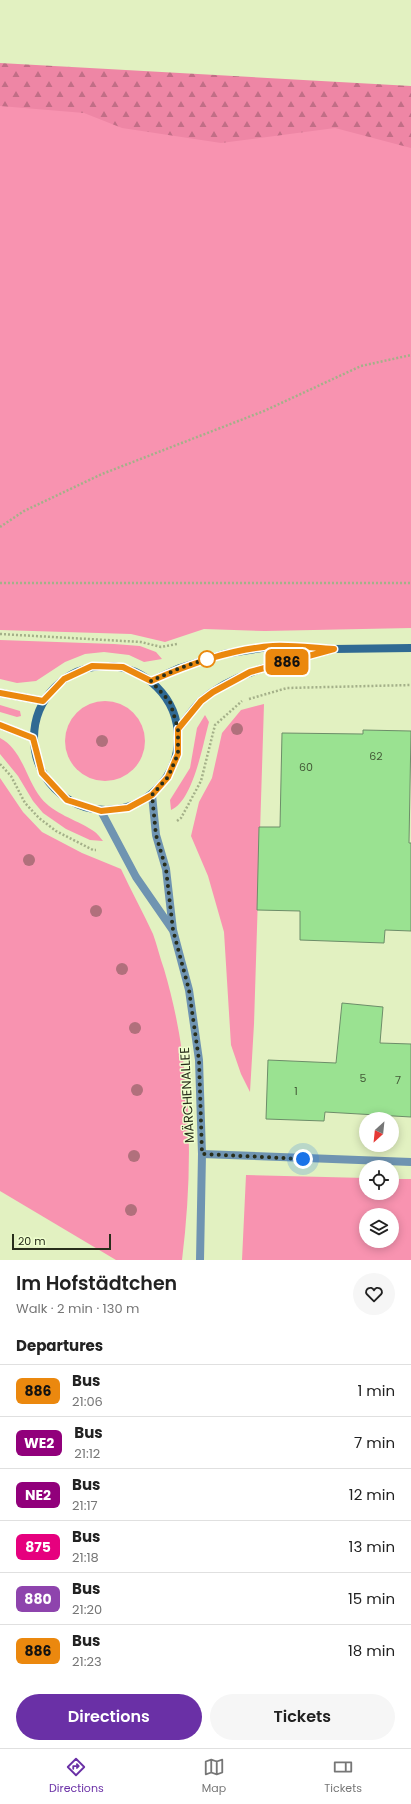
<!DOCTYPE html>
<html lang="en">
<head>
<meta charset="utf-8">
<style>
  :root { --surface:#fff; --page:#f6f6f6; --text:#222; --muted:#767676; --line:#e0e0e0; --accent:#6a30a6 }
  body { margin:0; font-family:Poppins,sans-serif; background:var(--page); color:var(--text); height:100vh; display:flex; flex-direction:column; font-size:15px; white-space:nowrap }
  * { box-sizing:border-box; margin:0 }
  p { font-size:13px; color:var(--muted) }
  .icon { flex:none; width:22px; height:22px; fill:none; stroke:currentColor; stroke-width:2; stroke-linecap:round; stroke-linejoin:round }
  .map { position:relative; height:1260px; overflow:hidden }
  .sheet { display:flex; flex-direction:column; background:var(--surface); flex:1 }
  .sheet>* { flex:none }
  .badge { padding:0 8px; border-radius:6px; font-size:14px; line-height:26px }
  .needle { width:26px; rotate:207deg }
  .fabs { position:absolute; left:359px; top:1112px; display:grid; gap:8px }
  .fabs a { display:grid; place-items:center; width:40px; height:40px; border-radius:50%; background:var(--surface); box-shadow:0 2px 10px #0003; font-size:20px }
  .scale { position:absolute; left:12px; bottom:10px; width:99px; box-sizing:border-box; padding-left:4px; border:2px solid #282e1b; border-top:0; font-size:11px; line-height:14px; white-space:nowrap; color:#282e1b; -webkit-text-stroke:3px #efffce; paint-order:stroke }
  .you { position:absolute; width:20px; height:20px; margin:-10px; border:3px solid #fff; border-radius:50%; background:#1a73e8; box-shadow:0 0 0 6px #1a73e833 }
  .map>.badge { position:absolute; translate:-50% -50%; box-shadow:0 0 0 2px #fff }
  h2 { padding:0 16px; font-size:15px; line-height:36px }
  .round { display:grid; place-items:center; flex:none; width:42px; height:42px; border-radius:21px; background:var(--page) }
  .head { display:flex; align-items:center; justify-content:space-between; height:68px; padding:0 16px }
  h1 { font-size:19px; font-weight:600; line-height:30px }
  .action { display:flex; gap:8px; margin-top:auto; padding:8px 16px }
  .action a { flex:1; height:46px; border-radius:24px; background:var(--accent); color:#fff; font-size:16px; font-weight:600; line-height:46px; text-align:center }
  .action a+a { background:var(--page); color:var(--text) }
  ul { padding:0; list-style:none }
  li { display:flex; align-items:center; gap:12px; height:52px; padding:0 16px; border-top:1px solid var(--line) }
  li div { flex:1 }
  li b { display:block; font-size:15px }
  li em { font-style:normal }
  li .badge { min-width:44px; font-weight:700; text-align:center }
  .dock { display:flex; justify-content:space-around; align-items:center; height:56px; border-top:1px solid var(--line); background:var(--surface); font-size:11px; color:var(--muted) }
  .dock a { display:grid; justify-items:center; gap:2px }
  .dock .selected { color:var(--accent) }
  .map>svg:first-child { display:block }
  .green { fill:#f893b0; fill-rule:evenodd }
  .forest { fill:url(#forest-firs) }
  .building { fill:#9ae291; stroke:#6d8d69 }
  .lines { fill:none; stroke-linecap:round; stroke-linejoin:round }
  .path { stroke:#a4b089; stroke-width:2.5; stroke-dasharray:2 2; stroke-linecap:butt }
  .street { stroke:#6f94b1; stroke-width:8 }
  .secondary { stroke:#306a93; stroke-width:8 }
  .tree { fill:#b1707c }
  .line-casing { stroke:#fff; stroke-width:9 }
  .line { stroke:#eb880e; stroke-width:6 }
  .walk { stroke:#282e1b; stroke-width:4; stroke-dasharray:0 7.2 }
  .stop-dot { fill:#fff; stroke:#eb880e; stroke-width:2 }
  .labels { text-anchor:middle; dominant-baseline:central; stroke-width:3; stroke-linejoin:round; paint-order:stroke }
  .number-label { font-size:11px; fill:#445b38 }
  .street-label { font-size:13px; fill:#282e1b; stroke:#efffce }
</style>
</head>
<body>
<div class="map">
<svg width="411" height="1260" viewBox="0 0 411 1260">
  <defs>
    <pattern id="forest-firs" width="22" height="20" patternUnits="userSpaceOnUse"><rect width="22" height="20" fill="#ee86a5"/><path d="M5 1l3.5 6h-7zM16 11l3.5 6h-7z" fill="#c16e86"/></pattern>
  </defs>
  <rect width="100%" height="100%" fill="#e2f1c1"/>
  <g class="green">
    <polygon points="0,86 411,99 411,628 265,631 204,629 165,642 131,634 0,630"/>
    <polygon points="0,640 114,644 140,646 156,652 162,659 144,662 129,655 104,652 85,654 65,662 36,681 17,683 0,679"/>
    <circle cx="105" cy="741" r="40"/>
    <polygon points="264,704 254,1024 250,1092 241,1074 231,1045 224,932 208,876 191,836 199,802 212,778 222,733 241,710"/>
    <polygon points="0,705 20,711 21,716 17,717 0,712"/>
    <path d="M 205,715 L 209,722 C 203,744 193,801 171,810 L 170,800 L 190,768 L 197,728 Z"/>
    <path d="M 0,738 C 22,749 26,779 41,798 C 54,814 75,819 92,830 C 96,832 100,837 103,841 L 90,840 L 66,829 L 43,813 L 33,801 L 18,776 L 0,754 Z"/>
    <path d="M 0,778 L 23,812 L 42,832 L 82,853 L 121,869 C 131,891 143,912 153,934 C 157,945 160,958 164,969 C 192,1063 194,1163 182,1260 L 116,1260 L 0,1191 Z"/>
    <path d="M 246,1175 L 366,1178 L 366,1193 L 392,1193 L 392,1179 L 411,1179 L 411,1260 L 242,1260 ZM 366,1215 L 392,1215 L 392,1241 L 366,1241 Z"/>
  </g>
  <polygon class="forest" points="0,63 411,86 411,148 335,128 221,143 122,128 84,113 0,106"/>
  <g class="building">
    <polygon points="363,730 411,731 409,843 411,843 411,931 385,930 384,943 300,940 300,911 257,910 259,827 280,827 282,733 363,734"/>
    <polygon points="342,1003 383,1007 380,1043 411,1044 411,1117 325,1112 324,1121 266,1119 268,1060 336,1063"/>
  </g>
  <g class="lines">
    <g class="path">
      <polyline points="0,527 24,511 102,474 264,411 361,366 411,355"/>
      <polyline points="0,583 411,583"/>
      <polyline points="0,634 141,642 161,647 177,644"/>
      <polyline points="249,699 287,688 411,685"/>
      <polyline points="0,764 11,776 25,803 39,818 56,831 93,850 96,850"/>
      <polyline points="177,821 181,818 201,781 215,725 242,701"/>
    </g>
    <g class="street">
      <polyline points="152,795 156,835 166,869 173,930 189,990 199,1060 202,1154 200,1260"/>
      <polyline points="101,811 136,877 172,929"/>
      <polyline points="202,1154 411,1162"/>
    </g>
    <g class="secondary">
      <circle cx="106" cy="738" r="72"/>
      <polyline points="151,681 180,668 224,654 274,646 334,649 411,648"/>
      <polyline points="0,693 43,701"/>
      <polyline points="0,725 33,738"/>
      <path d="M 178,729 C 186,720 193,708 202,700 C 236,671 285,662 327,651"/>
    </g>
  </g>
  <g class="tree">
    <circle cx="237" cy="729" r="6"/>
    <circle cx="102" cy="741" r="6"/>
    <circle cx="29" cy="860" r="6"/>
    <circle cx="96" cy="911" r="6"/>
    <circle cx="122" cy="969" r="6"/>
    <circle cx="135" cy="1028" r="6"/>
    <circle cx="137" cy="1090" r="6"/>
    <circle cx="134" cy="1156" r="6"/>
    <circle cx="131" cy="1210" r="6"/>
  </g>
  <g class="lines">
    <defs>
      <path id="line" d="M 0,693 L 43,701 L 64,679 L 92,666 L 123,667 L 151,681 C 190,664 231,649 273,646 C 293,645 314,648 334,649 L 250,672 L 213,692 L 201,701 L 178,729 L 178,754 L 168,777 L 152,795 L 128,808 L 101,811 L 67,800 L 42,773 L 33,738 L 0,725"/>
    </defs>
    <use href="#line" class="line-casing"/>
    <use href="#line" class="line"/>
    <polyline class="walk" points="207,659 209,658 180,668 151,681 170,702 178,729 178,754 168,777 152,795 156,835 166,869 173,930 189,990 199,1060 202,1154 303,1159"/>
  </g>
  <circle class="stop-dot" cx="207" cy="659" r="8"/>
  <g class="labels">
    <g class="number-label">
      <text x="376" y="756">62</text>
      <text x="306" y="767">60</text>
      <text x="363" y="1078">5</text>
      <text x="398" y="1080">7</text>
      <text x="296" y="1091">1</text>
    </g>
    <g class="street-label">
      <text transform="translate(187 1095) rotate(-93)">MÄRCHENALLEE</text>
    </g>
  </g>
</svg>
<div class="fabs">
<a><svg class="needle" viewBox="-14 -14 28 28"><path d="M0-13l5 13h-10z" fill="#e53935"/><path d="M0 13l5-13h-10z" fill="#767676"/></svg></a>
<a><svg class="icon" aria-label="locate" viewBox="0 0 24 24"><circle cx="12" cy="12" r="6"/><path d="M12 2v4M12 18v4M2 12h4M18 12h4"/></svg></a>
<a><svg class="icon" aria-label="layers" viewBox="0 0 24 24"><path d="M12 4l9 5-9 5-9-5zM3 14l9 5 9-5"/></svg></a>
</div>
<div class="scale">20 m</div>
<div class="you" style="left:303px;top:1159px"></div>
<b class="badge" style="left:287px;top:662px;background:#eb880e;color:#111">886</b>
</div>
<section class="sheet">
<div class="head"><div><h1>Im Hofstädtchen</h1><p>Walk · 2 min · 130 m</p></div><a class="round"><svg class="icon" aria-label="heart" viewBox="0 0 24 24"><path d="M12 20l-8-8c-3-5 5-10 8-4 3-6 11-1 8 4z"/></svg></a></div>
<h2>Departures</h2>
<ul>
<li><span class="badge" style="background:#eb880e;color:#111">886</span><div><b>Bus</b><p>21:06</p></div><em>1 min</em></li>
<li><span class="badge" style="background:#91007b;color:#fff">WE2</span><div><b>Bus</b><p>21:12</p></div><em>7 min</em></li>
<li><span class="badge" style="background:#91007b;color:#fff">NE2</span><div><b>Bus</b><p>21:17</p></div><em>12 min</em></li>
<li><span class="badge" style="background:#e6007e;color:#fff">875</span><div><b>Bus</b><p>21:18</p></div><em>13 min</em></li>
<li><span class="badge" style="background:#8e44ad;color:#fff">880</span><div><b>Bus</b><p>21:20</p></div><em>15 min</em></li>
<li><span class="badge" style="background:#eb880e;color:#111">886</span><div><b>Bus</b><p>21:23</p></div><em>18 min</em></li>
</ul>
<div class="action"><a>Directions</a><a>Tickets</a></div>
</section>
<nav class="dock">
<a class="selected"><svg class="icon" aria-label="directions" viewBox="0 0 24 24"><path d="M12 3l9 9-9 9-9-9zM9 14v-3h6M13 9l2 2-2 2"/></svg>Directions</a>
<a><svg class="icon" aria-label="map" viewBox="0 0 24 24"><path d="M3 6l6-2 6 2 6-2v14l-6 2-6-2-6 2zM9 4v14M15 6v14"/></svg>Map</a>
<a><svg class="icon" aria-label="tickets" viewBox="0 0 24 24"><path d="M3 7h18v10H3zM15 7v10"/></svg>Tickets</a>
</nav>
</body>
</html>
